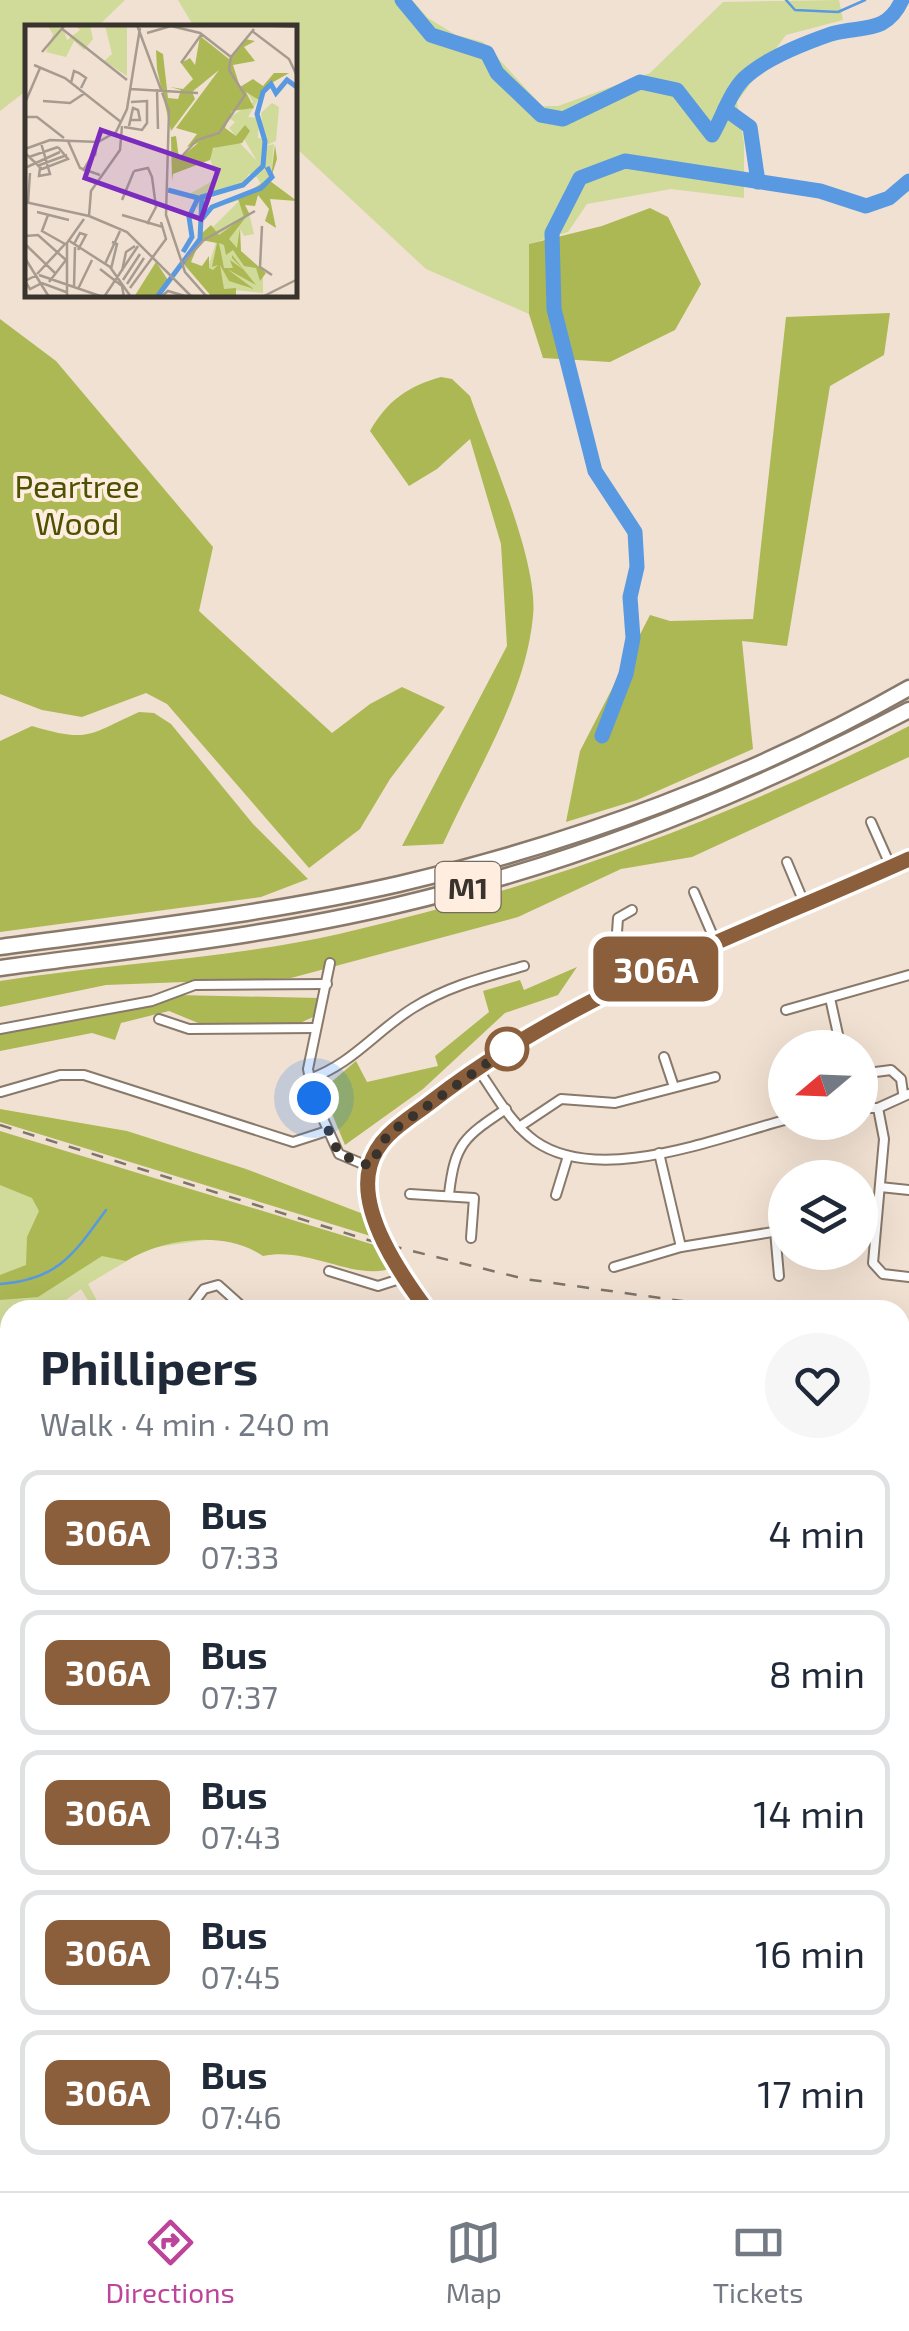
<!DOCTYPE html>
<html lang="en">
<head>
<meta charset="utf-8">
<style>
  :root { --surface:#fff; --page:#f6f6f7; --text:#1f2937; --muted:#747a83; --line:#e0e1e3; --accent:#bc459b }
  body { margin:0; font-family:"Exo 2",sans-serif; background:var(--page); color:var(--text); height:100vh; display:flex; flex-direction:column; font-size:38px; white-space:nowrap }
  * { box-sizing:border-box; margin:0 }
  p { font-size:32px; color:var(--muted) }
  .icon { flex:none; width:55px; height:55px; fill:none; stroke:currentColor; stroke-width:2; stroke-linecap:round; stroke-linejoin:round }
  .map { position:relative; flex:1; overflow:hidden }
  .sheet { position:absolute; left:0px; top:1300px; width:910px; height:892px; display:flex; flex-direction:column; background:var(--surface); border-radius:30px 30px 0 0; box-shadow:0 10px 40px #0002 }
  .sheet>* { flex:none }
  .badge { padding:0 20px; border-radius:15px; font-size:35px; line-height:65px }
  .needle { width:65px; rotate:251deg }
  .tools { position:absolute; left:768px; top:1030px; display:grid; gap:20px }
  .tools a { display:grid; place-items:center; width:110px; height:110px; border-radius:50%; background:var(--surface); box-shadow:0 10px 40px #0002; font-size:50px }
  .you { position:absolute; width:50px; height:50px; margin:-25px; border:8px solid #fff; border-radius:50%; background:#1a73e8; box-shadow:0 0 0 15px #1a73e833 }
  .map>.badge { position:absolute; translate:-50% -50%; box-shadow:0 0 0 5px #fff }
  .round { display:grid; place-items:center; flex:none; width:105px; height:105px; border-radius:52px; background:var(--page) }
  .head { display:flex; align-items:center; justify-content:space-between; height:170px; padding:0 40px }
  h1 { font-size:48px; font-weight:700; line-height:75px }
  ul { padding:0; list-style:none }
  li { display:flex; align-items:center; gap:30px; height:125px; margin:0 20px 15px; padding:0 20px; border:5px solid var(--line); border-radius:20px }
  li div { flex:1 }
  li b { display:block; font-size:38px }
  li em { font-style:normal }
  li .badge { min-width:110px; font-weight:700; text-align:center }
  .dock { display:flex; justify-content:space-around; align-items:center; height:140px; border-top:2px solid var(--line); background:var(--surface); font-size:28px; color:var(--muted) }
  .dock a { display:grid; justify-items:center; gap:5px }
  .dock .on { color:var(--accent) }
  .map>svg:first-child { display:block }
  .green { fill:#d0da99 }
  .forest { fill:#acb853 }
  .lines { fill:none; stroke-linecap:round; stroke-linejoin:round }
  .stream { stroke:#5899e2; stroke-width:2.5 }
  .river { stroke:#5899e2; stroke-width:15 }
  .street-casing { stroke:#88796b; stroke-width:12 }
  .secondary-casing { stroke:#88796b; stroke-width:15 }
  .primary-casing { stroke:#88796b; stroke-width:16 }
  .highway-casing { stroke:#88796b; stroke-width:19 }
  .street { stroke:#fff; stroke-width:8 }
  .secondary { stroke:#fff; stroke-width:10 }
  .primary { stroke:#fff; stroke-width:11 }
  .highway { stroke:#fff; stroke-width:14 }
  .rail { stroke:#7d746a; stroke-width:2.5; stroke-dasharray:12 12; stroke-linecap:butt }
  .line-casing { stroke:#fff; stroke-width:22 }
  .line { stroke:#8b5e3c; stroke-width:15 }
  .walk { stroke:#39332d; stroke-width:10; stroke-dasharray:0 18 }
  .stop-dot { fill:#fff; stroke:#8b5e3c; stroke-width:5 }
  .labels { text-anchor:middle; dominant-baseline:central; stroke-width:8; stroke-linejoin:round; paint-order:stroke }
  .shield { fill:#ffeedf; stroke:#746b62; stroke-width:2.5 }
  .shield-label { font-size:30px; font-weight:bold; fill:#39332d }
  .park-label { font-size:32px; fill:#4b5201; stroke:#ffeedf }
  .inset-river { fill:none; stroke:#5899e2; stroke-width:5 }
  .inset-road { fill:none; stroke:#a79b90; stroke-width:2.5 }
  .view { fill:#7b2cbf; fill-opacity:0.15; stroke:#7b2cbf; stroke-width:5 }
  .inset-edge { fill:none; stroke:#39332d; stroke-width:5 }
</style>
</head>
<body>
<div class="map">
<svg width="909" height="2191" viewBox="0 0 909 2191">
  <rect width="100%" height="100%" fill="#f1e1d2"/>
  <g class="green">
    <polygon points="0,0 125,0 97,27 28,28 27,90 0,111"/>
    <polygon points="178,0 412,0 428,18 456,35 483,42 542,106 558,106 650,73 723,2 839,0 843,20 786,35 737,102 744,143 744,198 671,189 587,204 568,232 529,244 529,314 426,269 295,147 295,28 194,27"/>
    <polygon points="0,1155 213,1239 149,1248 88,1284 102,1310 94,1310 81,1289 52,1310 10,1310 10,1346 0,1357"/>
    <polygon points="0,1528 10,1561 10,1727 0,1730"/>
    <polygon points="900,1996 909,1997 909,2191 861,2191 815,2183 900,2182"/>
  </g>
  <g class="forest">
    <polygon points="650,208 668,217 701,284 675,330 610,362 543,358 529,314 529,244 602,226"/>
    <polygon points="890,313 884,355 830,386 787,646 742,641 753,749 637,800 566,822 580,751 650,615 670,621 753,619 786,317"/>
    <polygon points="0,319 56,361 213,547 199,611 332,733 370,704 402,687 445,707 390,779 360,829 309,868 167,704 146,693 82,717 42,710 0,694"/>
    <path d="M 441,377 L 452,379 L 470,396 C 489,451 539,562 533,616 C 526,695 475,773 443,844 L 402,846 L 507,646 L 501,544 L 470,439 L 437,469 L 409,486 L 370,431 C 387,401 408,386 441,377 Z"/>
    <path d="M 139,712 L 154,713 L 171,724 L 253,824 L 308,879 L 261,897 L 0,932 L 0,741 L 32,726 C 89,743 88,735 139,712 Z"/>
    <path d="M 909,726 L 909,757 L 692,857 L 621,869 L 518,917 L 291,978 L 106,985 L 0,1007 L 0,981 C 112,963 228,959 339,934 C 538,888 728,820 909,726 Z"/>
    <polygon points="577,967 558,995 505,1013 423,1089 345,1145 322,1090 356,1061 367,1082 438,1066 435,1056 489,1012 483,991 520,980 524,990"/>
    <polygon points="178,995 319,998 313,1017 300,1023 203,1025 169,1011 121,1023 115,1040 92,1033 0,1051 0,1033 149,1005"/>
    <polygon points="0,1109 127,1131 246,1169 366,1215 377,1238 0,1122"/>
    <path d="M 0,1131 L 381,1247 L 393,1268 C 354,1282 310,1246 263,1256 C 224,1230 165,1238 126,1261 L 102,1256 L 38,1297 L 0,1300 L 0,1275 L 26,1265 L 27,1237 L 39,1211 L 32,1198 L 0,1185 Z"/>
  </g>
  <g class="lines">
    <g class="stream">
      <polyline points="786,0 795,10 838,12 865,0"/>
      <path d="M 0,1284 C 58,1280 74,1254 106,1210"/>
    </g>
    <g class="river">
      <path d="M 402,0 L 431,35 L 487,53 L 497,73 L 541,115 L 563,119 L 640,82 L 677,90 L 712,135 C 723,117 731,88 748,75 C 769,57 805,43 831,34 C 862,25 886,35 902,0"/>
      <polyline points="725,109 750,127 758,182"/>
      <polyline points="602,736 626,674 633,638 630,597 637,567 635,532 595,471 554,309 552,233 580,178 625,161 820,191 866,206 889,198 909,181"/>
    </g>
    <defs>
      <g id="street">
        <polyline points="871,822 891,867"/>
        <polyline points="787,862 805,905"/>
        <polyline points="694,892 716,943"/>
        <polyline points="330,963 308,1069 314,1099 339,1154 370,1167"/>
        <polyline points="628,982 616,947 618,918 632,910"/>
        <polyline points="830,998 841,1048"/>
        <polyline points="786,1010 909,975"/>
        <polyline points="159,1019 189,1029 315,1028"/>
        <polyline points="0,1029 152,1001 195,985 327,984"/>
        <polyline points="664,1057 674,1087"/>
        <path d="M 477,1068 C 495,1093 510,1123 535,1141 C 599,1186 716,1138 785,1120"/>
        <polyline points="860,1074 891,1070 901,1079 903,1093"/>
        <path d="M 309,1079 C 351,1065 376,1031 413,1008 C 448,986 485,977 524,966"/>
        <polyline points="1,1092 60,1075 84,1075 293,1142 327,1131"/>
        <polyline points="860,1108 878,1108 909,1094"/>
        <polyline points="878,1108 884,1139 873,1263 883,1274 909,1277"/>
        <polyline points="519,1127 561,1099 615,1103 715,1077"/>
        <polyline points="659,1153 681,1247"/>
        <polyline points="880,1187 909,1190"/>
        <polyline points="410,1194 474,1198 471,1238"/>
        <path d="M 449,1194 C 455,1143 464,1137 506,1109"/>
        <polyline points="556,1195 568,1156"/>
        <polyline points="860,1229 875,1229"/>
        <polyline points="775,1231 779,1276"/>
        <polyline points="614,1267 681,1247 785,1230"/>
        <polyline points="329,1271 378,1286 406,1277"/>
        <polyline points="166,1310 184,1310"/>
        <polyline points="188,1310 204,1289 218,1285 246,1310"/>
        <path d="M 427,1310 C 403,1277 358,1208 370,1166 C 378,1135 407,1120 431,1102 C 574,991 746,933 909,859"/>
        <polyline points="900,1418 909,1419"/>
        <polyline points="900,1700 909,1702"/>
        <polyline points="900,1790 909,1758"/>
        <polyline points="900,1896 909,1898"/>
        <polyline points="0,2080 9,2054"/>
        <polyline points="0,2160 10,2133"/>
        <polyline points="41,2182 48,2191"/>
        <polyline points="144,2182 156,2191"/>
        <polyline points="370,2182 385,2191"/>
        <polyline points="636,2182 647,2191"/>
        <polyline points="478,2191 480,2182"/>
        <polyline points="570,2191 570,2182"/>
      </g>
      <polyline id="secondary" points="799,2182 800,2191"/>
      <g id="primary">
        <polyline points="0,1827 10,1824"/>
        <polyline points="900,1983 909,1984"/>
      </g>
      <g id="highway">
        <path d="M 0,947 C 133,929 267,914 399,884 C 575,843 751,778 909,688"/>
        <path d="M 0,968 C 133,950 268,936 398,905 C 577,863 747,795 909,710"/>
        <polyline points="0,1966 10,1972"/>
        <polyline points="0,1988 10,1994"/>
        <polyline points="198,2182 203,2191"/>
        <polyline points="220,2182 225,2191"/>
      </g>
    </defs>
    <use href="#street" class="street-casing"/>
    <use href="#secondary" class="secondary-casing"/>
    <use href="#primary" class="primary-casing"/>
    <use href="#highway" class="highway-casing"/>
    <use href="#street" class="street"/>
    <use href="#secondary" class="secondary"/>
    <use href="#primary" class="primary"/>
    <use href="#highway" class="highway"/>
    <g class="rail">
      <polyline points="0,1125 368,1240 525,1279 746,1310"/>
      <polyline points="900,1325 909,1326"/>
    </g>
  </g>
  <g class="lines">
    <defs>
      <path id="line" d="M 427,1310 C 401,1275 357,1212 370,1166 C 378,1135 408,1120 431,1102 C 574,991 746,933 909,859"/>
    </defs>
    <use href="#line" class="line-casing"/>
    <use href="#line" class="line"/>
    <polyline class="walk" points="314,1098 339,1154 370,1166 388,1134 514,1044 507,1049"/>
  </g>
  <circle class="stop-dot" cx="507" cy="1049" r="20"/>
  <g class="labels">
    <rect class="shield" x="435.5" y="862" width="65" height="50" rx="8"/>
    <g class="shield-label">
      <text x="468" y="887">M1</text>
    </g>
    <g class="park-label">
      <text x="77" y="485">Peartree<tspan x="77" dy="37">Wood</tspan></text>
    </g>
  </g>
  <g transform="translate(25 25)">
    <rect width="272" height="272" fill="#f1e1d2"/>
    <path d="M 22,0 L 37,0 L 42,15 L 55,5 L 50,0 L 65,0 L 68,14 L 59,25 L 49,16 L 41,32 L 21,27 L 28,9 ZM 80,0 L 102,0 L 102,51 L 79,36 L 87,29 ZM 221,65 L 233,75 L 223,92 L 234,93 L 233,113 L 239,114 L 236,88 L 247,78 L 254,82 L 251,116 L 237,122 L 249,119 L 246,152 L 238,161 L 223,173 L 201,179 L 237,161 L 232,152 L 224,149 L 217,160 L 184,168 L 176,190 L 166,168 L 191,154 L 183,126 L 211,114 L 232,136 L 219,114 L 225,106 L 211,111 L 204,103 L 210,97 L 204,93 L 228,77 ZM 213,177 L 224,188 L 229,209 L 219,211 L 214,202 L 215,226 L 238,246 L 238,268 L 199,264 L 183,243 L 191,217 L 185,205 Z" fill="#d0da99"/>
    <path d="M 175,11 L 204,34 L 220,14 L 230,16 L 219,22 L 230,36 L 208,40 L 215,62 L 228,54 L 238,61 L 249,48 L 264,48 L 243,60 L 234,75 L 221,67 L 229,83 L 207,86 L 200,103 L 211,111 L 220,100 L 225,106 L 217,118 L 188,123 L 185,135 L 148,149 L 147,156 L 146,112 L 151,111 L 154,134 L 173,118 L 162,122 L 172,109 L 151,103 L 194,45 L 167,67 L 170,74 L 146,106 L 132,44 L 131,25 L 138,29 L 143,73 L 153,74 L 156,65 L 145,62 L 158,64 L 168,54 L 156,38 L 165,33 L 170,40 ZM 250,120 L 252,134 L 245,156 L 272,176 L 245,174 L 251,203 L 240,196 L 244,184 L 233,170 L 230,181 L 220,180 L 224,188 L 204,214 L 212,223 L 215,202 L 216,226 L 241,248 L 235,256 L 231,243 L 219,241 L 208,225 L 201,230 L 199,220 L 194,218 L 199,243 L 208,243 L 205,235 L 219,245 L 207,233 L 207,230 L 231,260 L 202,244 L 229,264 L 204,256 L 195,240 L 199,264 L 211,263 L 211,272 L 187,272 L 157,237 L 172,223 L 166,237 L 177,241 L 184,231 L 184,243 L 188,245 L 193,240 L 187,242 L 192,218 L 176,215 L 176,209 L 186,200 L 194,210 L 219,192 L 213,174 L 246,152 ZM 131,237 L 143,255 L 138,265 L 133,272 L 109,272 Z" fill="#acb853"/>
    <path class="inset-river" d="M 143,165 L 173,173 L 164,192 L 167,212 L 158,227M 177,194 L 187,182 L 236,163 L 247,152 L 242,142M 132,272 L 175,214 L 177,172 L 218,160 L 238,141 L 240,116 L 232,89 L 238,67 L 246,59 L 251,68 L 262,55 L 273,63"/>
    <path class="inset-road" d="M 112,0 L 144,86 L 141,190 L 160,247 L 182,272M 231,0 L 273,2M 36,3 L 102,55M 227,6 L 264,34 L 273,53M 122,8 L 146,1 L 175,8 L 206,32M 17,27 L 40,0M 206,32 L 229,4M 156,38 L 176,10M 9,40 L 40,53 L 96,97M 46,58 L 49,46 L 54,48 L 61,53 L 56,63M 105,64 L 173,68M 132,64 L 133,104M 18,76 L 45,78 L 60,68M 0,78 L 15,43M 0,92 L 12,92 L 39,113M 104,101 L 108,83 L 113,85 L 115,95 L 106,95M 99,102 L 117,105 L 122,98 L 122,76 L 106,77M 43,116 L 55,143 L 75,150M 0,124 L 25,115 L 73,117 L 91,107 L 102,84 L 115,3M 0,128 L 17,144 L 43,134 L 33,122M 157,131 L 172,115 L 194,108 L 220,70 L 204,45 L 206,32M 4,132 L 33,122M 12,141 L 42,130M 2,142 L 35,127M 15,143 L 14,151 L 25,149 L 16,118M 58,146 L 71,124 L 70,131M 109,146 L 123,143 L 127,152 L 131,182 L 122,199M 97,175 L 109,146M 0,177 L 64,191M 3,178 L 5,148M 12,187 L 44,195M 23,190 L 17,206 L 40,219M 97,190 L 138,202M 64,191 L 66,166 L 95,125 L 97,101M 64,191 L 102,207 L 167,272M 237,201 L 235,242 L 247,250M 0,211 L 13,210 L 41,235 L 24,257M 43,215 L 85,242 L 106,272M 0,219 L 30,248M 49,219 L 55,208 L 61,210 L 53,225M 0,233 L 24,272M 159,237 L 179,215 L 230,186M 80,239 L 95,206M 75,244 L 97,261 L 99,272M 86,244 L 92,219 L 87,217M 97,246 L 101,227 L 110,221M 12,249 L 41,218M 12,250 L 0,256 L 5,264 L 17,258 L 41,267M 14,250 L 78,272M 98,255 L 115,229M 102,259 L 119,233M 49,262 L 50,222M 105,263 L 141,214 L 136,197M 53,264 L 67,235M 42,272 L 42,218 L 59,194M 79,272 L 113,221M 136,272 L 143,266 L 163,272M 237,272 L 273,254"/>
    <path class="view" d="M 76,105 L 193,145 L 176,194 L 60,153 Z"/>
    <rect width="272" height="272" class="inset-edge"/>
  </g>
</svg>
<div class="tools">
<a><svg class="needle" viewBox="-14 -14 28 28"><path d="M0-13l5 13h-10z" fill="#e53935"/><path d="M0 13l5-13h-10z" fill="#747a83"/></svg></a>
<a><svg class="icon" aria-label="layers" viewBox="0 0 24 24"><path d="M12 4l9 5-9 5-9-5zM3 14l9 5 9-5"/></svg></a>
</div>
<div class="you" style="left:314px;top:1098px"></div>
<b class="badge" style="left:656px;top:969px;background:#8b5e3c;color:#fff">306A</b>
<section class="sheet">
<div class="head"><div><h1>Phillipers</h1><p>Walk · 4 min · 240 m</p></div><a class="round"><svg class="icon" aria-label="heart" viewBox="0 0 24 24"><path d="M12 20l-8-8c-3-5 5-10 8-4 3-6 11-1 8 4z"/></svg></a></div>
<ul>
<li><span class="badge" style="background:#8b5e3c;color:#fff">306A</span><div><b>Bus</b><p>07:33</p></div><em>4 min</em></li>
<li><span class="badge" style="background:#8b5e3c;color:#fff">306A</span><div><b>Bus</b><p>07:37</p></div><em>8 min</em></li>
<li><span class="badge" style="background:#8b5e3c;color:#fff">306A</span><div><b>Bus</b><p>07:43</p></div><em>14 min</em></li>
<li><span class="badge" style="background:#8b5e3c;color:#fff">306A</span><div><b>Bus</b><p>07:45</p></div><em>16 min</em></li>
<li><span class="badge" style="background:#8b5e3c;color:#fff">306A</span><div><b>Bus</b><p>07:46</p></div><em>17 min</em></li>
</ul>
</section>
</div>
<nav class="dock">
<a class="on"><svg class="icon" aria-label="directions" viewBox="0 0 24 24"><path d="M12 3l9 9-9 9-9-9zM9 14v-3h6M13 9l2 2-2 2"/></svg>Directions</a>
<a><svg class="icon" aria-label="map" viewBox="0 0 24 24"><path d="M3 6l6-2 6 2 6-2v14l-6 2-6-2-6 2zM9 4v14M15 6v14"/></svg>Map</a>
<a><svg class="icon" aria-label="tickets" viewBox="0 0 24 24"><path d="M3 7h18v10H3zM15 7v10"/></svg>Tickets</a>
</nav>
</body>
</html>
